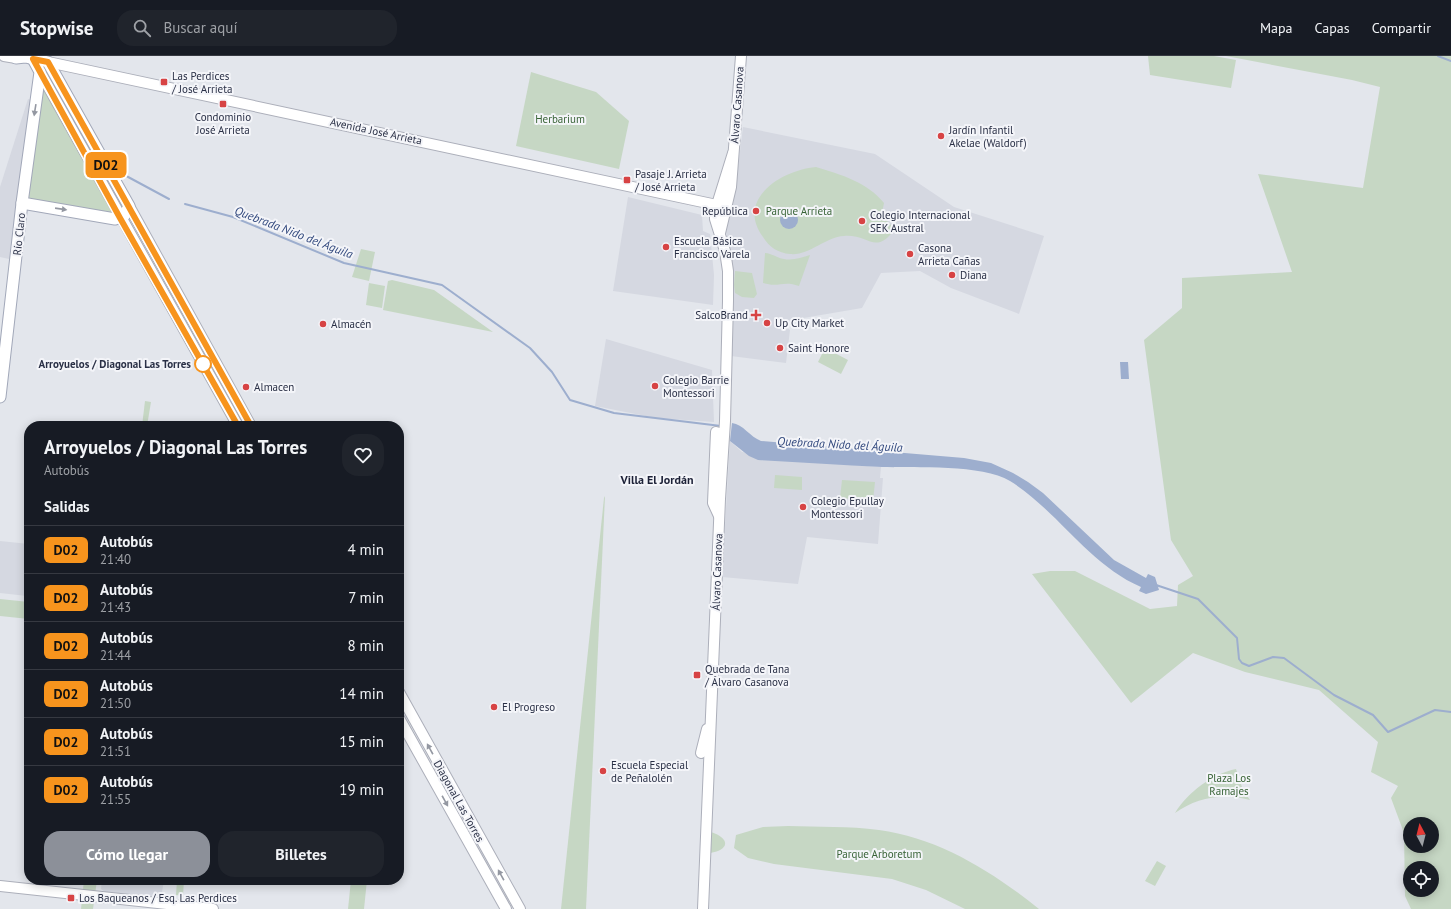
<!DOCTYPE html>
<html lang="es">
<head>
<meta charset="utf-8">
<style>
  :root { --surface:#171b24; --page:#20242c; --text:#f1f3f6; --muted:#9ea1a6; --line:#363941; --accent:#8c9099 }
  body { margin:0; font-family:"PT Sans",sans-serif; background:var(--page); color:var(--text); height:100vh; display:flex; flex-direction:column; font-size:15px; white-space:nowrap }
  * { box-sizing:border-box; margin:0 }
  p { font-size:13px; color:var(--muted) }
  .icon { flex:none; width:22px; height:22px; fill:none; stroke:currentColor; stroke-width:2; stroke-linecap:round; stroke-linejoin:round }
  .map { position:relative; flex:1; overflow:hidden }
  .sheet { position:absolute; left:24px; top:365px; width:380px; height:464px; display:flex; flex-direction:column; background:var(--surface); border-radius:16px; box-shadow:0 2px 10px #0003 }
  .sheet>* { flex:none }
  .badge { padding:0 8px; border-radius:6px; font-size:14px; line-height:26px }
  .needle { width:26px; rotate:353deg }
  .buttons { position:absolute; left:1403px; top:761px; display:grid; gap:8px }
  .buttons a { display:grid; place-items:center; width:36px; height:36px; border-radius:50%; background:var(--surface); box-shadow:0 2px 10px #0003; font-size:20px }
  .map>.badge { position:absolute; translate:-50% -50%; box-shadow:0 0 0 2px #fff }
  h2 { padding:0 20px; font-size:15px; line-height:36px }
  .round { display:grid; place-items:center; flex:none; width:42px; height:42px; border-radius:16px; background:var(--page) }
  .headline { display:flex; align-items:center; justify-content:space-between; height:68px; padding:0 20px }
  h1 { font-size:19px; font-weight:700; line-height:30px }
  .action { display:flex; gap:8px; margin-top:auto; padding:8px 20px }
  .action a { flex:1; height:46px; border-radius:16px; background:var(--accent); color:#fff; font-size:16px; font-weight:700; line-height:46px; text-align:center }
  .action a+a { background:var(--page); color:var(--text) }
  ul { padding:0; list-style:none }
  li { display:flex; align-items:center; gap:12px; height:48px; padding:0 20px; border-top:1px solid var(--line) }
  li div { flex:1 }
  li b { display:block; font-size:15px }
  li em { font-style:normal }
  li .badge { min-width:44px; font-weight:700; text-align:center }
  header { display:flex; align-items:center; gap:24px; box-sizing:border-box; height:56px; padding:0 20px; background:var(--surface); border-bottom:1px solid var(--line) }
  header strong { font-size:19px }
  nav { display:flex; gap:22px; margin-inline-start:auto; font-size:14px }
  .search { width:280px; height:36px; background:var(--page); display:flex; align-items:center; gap:10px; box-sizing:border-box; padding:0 14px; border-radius:16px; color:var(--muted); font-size:15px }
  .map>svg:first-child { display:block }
  .built { fill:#d5d8e1 }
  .green { fill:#c6d7c4; fill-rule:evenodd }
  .water { fill:#9daece }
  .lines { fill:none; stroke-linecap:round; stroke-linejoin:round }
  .stream { stroke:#9daece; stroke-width:2 }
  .secondary-casing { stroke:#acafba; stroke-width:12 }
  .primary-casing { stroke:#a2a8b9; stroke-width:13 }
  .secondary { stroke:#fff; stroke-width:10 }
  .primary { stroke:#fff; stroke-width:11 }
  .oneway { fill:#9498a2 }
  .line-casing { stroke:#fff; stroke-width:9 }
  .line { stroke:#f7941d; stroke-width:6 }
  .poi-dot { fill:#d74344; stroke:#f4f5f9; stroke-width:1.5 }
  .stop-dot { fill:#fff; stroke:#f7941d; stroke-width:2 }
  .labels { text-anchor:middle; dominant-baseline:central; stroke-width:4; stroke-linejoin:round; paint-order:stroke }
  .poi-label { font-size:11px; fill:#2a3046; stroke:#f4f5f9; text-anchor:start }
  .street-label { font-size:11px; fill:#2a3046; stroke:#f4f5f9 }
  .park-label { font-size:11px; fill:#386336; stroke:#f4f5f9 }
  .stop-label { font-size:11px; font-weight:bold; fill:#2a3046; stroke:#f4f5f9; text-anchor:end }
  .water-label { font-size:12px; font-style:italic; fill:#31487d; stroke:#f4f5f9 }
  .neighbourhood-label { font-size:12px; font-weight:bold; fill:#1c2137; stroke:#f4f5f9 }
</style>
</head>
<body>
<header>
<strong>Stopwise</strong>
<div class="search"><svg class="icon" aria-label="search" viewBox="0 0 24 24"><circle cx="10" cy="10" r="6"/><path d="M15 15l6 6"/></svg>Buscar aquí</div>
<nav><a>Mapa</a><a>Capas</a><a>Compartir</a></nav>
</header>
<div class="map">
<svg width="1451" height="853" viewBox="0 0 1451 853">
  <rect width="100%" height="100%" fill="#e3e6ec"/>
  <g class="built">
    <polygon points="28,43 32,44 9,203 0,201 0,131"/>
    <polygon points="743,71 875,98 954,151 1044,180 1019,258 951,232 920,215 881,217 862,252 780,266 790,274 786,307 731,300 733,246 731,204 725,170 735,135"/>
    <polygon points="628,141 702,159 703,175 710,178 714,219 713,249 613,235"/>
    <polygon points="606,283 712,314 714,366 656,362 595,350"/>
    <polygon points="730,385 742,396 825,407 881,411 880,422 883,422 878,488 807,481 798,528 722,521"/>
    <polygon points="0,485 29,488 27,540 0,537"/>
    <polygon points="102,824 164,824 162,836 157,841 105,836 101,833"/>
  </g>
  <g class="green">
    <polygon points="1148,0 1214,0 1236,4 1231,32 1150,19"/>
    <path d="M 1226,0 L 1451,0 L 1451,853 L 1411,853 L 1405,840 L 1404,777 L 1391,742 L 1398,730 L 1371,716 L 1378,686 L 1319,634 L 1245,616 L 1193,597 L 1131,647 L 1032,518 L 1050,515 L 1075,515 L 1150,553 L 1177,550 L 1178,529 L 1193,520 L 1171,484 L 1144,284 L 1182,252 L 1182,222 L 1292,216 L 1258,118 L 1363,132 L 1380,31 L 1352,24 ZM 1410,768 L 1432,768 L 1432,790 L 1410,790 ZM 1410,812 L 1432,812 L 1432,834 L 1410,834 Z"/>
    <polygon points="531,16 596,36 629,65 619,113 516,90"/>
    <polygon points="42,25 117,162 26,146"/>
    <path d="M 816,111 C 842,119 867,126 884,147 L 882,157 L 885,159 L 885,163 L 895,173 C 875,200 869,178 844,180 C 825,181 809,200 790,198 C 778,197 769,191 763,181 C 735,143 782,114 816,111 Z"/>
    <polygon points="361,193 375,196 369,225 352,221"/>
    <path d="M 765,197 C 771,197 777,202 784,203 C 793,205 802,201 810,199 L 799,230 C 783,224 779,232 763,227 Z"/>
    <polygon points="735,215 752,217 757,238 754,242 742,241 735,237 734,229"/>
    <polygon points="392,224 434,234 493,276 383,254 388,225"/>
    <polygon points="369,227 385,230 382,252 366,249"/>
    <polygon points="825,292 848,304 841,318 818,306"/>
    <polygon points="145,345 151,346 147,370 142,370"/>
    <polygon points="775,419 802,421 802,434 774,432"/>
    <polygon points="842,424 875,426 873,445 840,442"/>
    <polygon points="605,440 586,853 561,853 604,442"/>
    <polygon points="0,543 29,546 29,563 0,560"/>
    <path d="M 1236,713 L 1243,734 L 1250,744 C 1223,737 1197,741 1175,757 C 1188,736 1212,718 1236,713 Z"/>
    <path d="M 788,770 C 818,771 849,770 879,774 C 939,782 993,816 1039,853 L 965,853 L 926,834 L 892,823 L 774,808 L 748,802 L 734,792 L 736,779 L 763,771 Z"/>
    <path d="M 711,776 C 730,782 730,794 710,797 Z"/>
    <polygon points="1157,805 1166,810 1155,830 1145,825"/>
    <polygon points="84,824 97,824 93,853 81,853"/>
    <polygon points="177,824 184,824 183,840 176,839"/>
    <polygon points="351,824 367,824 364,853 348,853"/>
  </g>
  <g class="water">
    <circle cx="789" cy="164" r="9"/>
    <polygon points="1120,306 1128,306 1129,323 1121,323"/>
    <path d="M 732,367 C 743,368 750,381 761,385 L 964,402 L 991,407 L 1013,417 L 1028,426 L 1043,437 L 1114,504 L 1146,522 L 1148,518 L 1155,521 L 1159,534 L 1146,538 L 1139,535 L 1141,531 C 1088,508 1058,455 1010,425 C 982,408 916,412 882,411 C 841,409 800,406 758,404 L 749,400 L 730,385 Z"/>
  </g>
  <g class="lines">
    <g class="stream">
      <polyline points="1438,0 1451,5"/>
      <polyline points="117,115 169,143"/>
      <polyline points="185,148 233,161 344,207 442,229 530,292 552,316 570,344 614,357 721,370"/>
      <polyline points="1156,529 1198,543 1237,582 1239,603 1242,607 1249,610 1273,601 1284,602 1334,639 1373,659 1388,676 1435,654 1451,656"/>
    </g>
    <defs>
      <g id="secondary">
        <polyline points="4,0 16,2"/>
        <polyline points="48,6 726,151"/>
        <polyline points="40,16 238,370"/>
        <polyline points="129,150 251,370"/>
        <polyline points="720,177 731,131 741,0"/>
        <polyline points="719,460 713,447 716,376 724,378"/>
        <polyline points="399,636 520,853"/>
        <polyline points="399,662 506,853"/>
        <polyline points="701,697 707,673"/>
        <polyline points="0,830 213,853"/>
        <polyline points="703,853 720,443 725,365 728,245 728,215 725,195 715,163 715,155 733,97"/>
      </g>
      <g id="primary">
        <polyline points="16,0 16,2 25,1 48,6 129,150 124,160 115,163 22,147"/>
        <polyline points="0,341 22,147 40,16 33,3"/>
      </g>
    </defs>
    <use href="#secondary" class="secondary-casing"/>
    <use href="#primary" class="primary-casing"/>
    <use href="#secondary" class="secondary"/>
    <use href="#primary" class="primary"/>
  </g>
  <defs><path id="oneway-solid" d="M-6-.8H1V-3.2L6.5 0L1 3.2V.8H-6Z"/></defs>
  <g class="oneway">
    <use href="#oneway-solid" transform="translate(35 54) rotate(99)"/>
    <use href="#oneway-solid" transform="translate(61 153) rotate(8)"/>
    <use href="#oneway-solid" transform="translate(430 693) rotate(-119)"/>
    <use href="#oneway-solid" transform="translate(445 745) rotate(61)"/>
    <use href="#oneway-solid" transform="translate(501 819) rotate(-119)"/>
  </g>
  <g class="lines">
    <defs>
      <polyline id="line" points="238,370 120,162 33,3 48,6 251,370"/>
    </defs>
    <use href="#line" class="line-casing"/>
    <use href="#line" class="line"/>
  </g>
  <g class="poi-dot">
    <rect x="160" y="22" width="8" height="8" rx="2"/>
    <rect x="219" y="44" width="8" height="8" rx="2"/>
    <circle cx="941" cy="80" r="4"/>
    <rect x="623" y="120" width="8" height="8" rx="2"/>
    <circle cx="756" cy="155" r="4"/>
    <circle cx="862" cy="165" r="4"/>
    <circle cx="666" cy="191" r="4"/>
    <circle cx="910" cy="198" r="4"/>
    <circle cx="952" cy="219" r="4"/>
    <path d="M754 253h4v4h4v4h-4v4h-4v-4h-4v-4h4z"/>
    <circle cx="767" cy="267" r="4"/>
    <circle cx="323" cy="268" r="4"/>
    <circle cx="780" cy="292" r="4"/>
    <circle cx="655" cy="330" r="4"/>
    <circle cx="246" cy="331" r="4"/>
    <circle cx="803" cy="451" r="4"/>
    <rect x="693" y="615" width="8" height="8" rx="2"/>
    <circle cx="494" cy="651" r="4"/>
    <circle cx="603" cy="715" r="4"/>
    <rect x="67" y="838" width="8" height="8" rx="2"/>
  </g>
  <circle class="stop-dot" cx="203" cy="308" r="8"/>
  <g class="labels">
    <g class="poi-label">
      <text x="172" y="20">Las Perdices<tspan x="172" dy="13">/ José Arrieta</tspan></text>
      <text x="223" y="61" text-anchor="middle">Condominio<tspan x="223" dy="13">José Arrieta</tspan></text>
      <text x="949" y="74">Jardín Infantil<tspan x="949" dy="13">Akelae (Waldorf)</tspan></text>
      <text x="635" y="118">Pasaje J. Arrieta<tspan x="635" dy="13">/ José Arrieta</tspan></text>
      <text x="748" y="155" text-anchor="end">República</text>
      <text x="870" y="159">Colegio Internacional<tspan x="870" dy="13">SEK Austral</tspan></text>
      <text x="674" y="185">Escuela Básica<tspan x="674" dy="13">Francisco Varela</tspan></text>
      <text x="918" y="192">Casona<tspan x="918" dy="13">Arrieta Cañas</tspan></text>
      <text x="960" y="219">Diana</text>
      <text x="748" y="259" text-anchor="end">SalcoBrand</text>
      <text x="775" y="267">Up City Market</text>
      <text x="331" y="268">Almacén</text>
      <text x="788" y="292">Saint Honore</text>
      <text x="663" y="324">Colegio Barrie<tspan x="663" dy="13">Montessori</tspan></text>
      <text x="254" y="331">Almacen</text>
      <text x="811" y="445">Colegio Epullay<tspan x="811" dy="13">Montessori</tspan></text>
      <text x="705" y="613">Quebrada de Tana<tspan x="705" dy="13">/ Álvaro Casanova</tspan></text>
      <text x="502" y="651">El Progreso</text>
      <text x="611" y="709">Escuela Especial<tspan x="611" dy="13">de Peñalolén</tspan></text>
      <text x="79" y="842">Los Baqueanos / Esq. Las Perdices</text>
    </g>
    <g class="street-label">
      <text transform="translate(737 49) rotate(-86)">Álvaro Casanova</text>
      <text transform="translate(376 75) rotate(12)">Avenida José Arrieta</text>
      <text transform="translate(19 178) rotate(-84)">Río Claro</text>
      <text transform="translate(717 516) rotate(-88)">Álvaro Casanova</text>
      <text transform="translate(459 745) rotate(61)">Diagonal Las Torres</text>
    </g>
    <g class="park-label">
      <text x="560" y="63">Herbarium</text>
      <text x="799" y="155">Parque Arrieta</text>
      <text x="1229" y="722">Plaza Los<tspan x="1229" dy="13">Ramajes</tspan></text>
      <text x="879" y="798">Parque Arboretum</text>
    </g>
    <g class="stop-label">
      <text x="191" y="308">Arroyuelos / Diagonal Las Torres</text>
    </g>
    <g class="water-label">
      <text transform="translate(294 176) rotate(21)">Quebrada Nido del Águila</text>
      <text transform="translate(840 388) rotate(3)">Quebrada Nido del Águila</text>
    </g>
    <g class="neighbourhood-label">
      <text x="657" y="423">Villa El Jordán</text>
    </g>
  </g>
</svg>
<div class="buttons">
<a><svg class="needle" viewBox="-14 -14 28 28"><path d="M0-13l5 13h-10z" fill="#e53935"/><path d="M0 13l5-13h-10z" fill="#9ea1a6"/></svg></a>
<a><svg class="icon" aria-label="locate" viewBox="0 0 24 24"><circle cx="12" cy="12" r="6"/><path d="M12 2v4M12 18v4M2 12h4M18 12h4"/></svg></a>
</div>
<b class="badge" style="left:106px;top:109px;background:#f7941d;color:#111">D02</b>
<section class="sheet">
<div class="headline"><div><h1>Arroyuelos / Diagonal Las Torres</h1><p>Autobús</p></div><a class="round"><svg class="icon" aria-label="heart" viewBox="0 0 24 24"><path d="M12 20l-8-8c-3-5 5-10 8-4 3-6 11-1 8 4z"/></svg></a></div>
<h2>Salidas</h2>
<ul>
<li><span class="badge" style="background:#f7941d;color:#111">D02</span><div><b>Autobús</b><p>21:40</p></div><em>4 min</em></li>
<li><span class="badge" style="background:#f7941d;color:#111">D02</span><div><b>Autobús</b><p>21:43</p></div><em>7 min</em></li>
<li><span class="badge" style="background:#f7941d;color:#111">D02</span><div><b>Autobús</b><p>21:44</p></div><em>8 min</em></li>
<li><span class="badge" style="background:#f7941d;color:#111">D02</span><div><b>Autobús</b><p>21:50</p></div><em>14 min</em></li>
<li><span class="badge" style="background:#f7941d;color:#111">D02</span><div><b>Autobús</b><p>21:51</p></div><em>15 min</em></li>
<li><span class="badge" style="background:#f7941d;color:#111">D02</span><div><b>Autobús</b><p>21:55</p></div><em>19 min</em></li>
</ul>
<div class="action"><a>Cómo llegar</a><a>Billetes</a></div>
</section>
</div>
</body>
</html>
